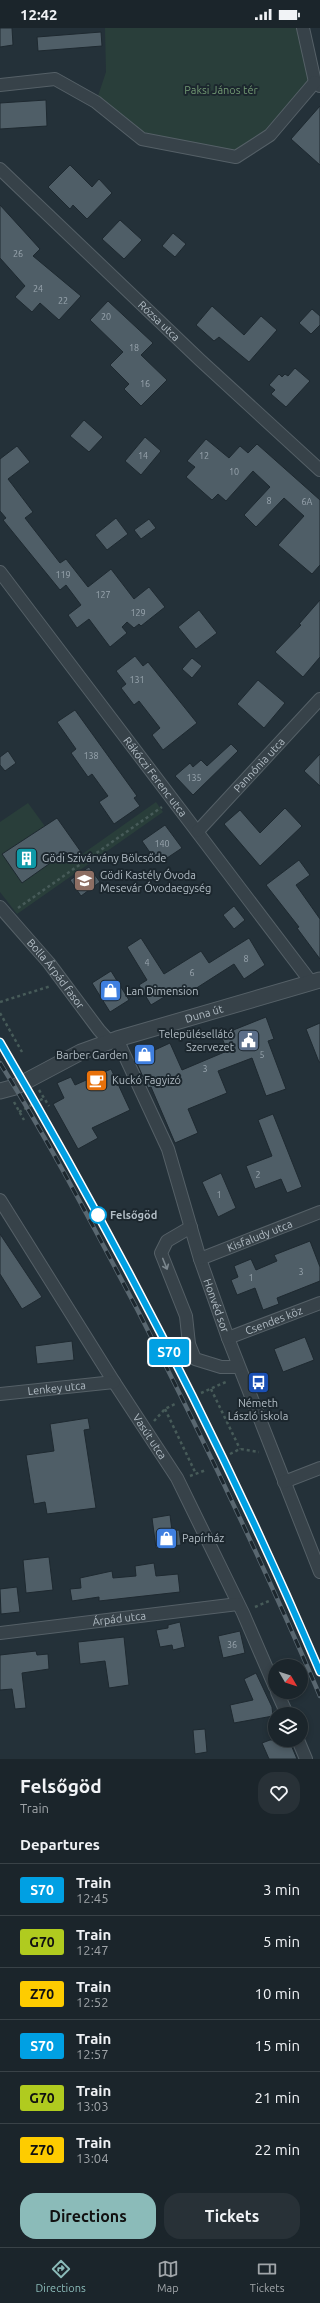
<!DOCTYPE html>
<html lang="en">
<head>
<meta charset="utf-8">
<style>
  :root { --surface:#1b252b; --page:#283137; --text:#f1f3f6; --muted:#a0a5a9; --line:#394247; --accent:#8bbbb9 }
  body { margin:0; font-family:Ubuntu,sans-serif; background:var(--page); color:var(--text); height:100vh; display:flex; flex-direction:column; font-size:15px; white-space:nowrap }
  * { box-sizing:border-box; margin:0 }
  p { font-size:13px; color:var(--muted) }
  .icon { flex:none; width:22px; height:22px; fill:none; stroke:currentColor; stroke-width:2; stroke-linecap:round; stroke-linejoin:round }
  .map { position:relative; height:1731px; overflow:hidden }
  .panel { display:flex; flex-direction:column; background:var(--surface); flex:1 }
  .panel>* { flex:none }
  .badge { padding:0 8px; border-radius:3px; font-size:14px; line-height:26px }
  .needle { width:26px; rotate:129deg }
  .fabs { position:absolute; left:268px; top:1631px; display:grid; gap:8px }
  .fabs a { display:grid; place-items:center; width:40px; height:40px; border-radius:50%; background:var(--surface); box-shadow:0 2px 6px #0003,0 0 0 1px var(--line); font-size:20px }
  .map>.badge { position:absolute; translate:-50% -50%; box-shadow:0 0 0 2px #fff }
  h2 { padding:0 20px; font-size:15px; line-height:36px }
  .round { display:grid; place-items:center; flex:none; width:42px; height:42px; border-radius:16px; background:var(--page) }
  .overview { display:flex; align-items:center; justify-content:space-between; height:68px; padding:0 20px }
  h1 { font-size:19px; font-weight:600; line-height:30px }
  .button { display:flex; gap:8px; margin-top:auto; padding:8px 20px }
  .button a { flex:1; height:46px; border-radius:16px; background:var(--accent); color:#111; font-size:16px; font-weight:600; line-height:46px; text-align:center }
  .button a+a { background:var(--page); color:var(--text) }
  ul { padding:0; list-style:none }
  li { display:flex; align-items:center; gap:12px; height:52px; padding:0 20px; border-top:1px solid var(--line) }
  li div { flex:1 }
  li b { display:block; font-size:15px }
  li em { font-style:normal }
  li .badge { min-width:44px; font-weight:700; text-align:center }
  .status { display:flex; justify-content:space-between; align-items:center; height:28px; padding:0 20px; background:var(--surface); direction:ltr }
  .status svg { height:11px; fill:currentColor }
  .tab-bar { display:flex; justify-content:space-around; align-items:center; height:56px; border-top:1px solid var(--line); background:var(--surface); font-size:11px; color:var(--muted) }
  .tab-bar a { display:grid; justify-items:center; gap:2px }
  .tab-bar .on { color:var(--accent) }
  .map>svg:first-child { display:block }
  .green { fill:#293e3a }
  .building { fill:#4f5e67; stroke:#1e2930 }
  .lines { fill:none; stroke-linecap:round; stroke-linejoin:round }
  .minor-casing { stroke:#556067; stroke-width:14 }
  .tertiary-casing { stroke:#556067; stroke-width:17 }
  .path { stroke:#475b59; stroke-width:2.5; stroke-dasharray:3 3; stroke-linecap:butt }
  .minor { stroke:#374249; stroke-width:12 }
  .tertiary { stroke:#374249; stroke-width:15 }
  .rail-casing { stroke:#596770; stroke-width:4.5 }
  .rail { stroke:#1c272e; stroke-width:3; stroke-dasharray:9; stroke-linecap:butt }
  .oneway { stroke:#7b868d }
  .line-casing { stroke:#fff; stroke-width:9 }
  .line { stroke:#00a0e3; stroke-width:6 }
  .stop-dot { fill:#fff; stroke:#00a0e3; stroke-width:2 }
  .labels { text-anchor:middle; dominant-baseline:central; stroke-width:4; stroke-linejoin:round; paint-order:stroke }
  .number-label { font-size:9px; fill:#99a5ae }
  .park-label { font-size:11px; fill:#729973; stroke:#1c272e }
  .street-label { font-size:11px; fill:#b2bdc5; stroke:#1c272e }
  .poi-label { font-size:11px; fill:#b2bdc5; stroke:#1c272e; text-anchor:start }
  .stop-label { font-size:11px; font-weight:bold; fill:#b2bdc5; stroke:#1c272e; text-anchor:start }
</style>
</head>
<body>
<div class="status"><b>12:42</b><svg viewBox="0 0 49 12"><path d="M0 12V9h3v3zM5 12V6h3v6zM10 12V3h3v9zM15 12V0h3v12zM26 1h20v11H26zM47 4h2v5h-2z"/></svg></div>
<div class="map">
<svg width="320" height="1731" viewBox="0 0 320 1731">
  <rect width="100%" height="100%" fill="#243139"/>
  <g class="green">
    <polygon points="105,0 303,0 315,54 270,107 236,129 142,111 96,74 106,44"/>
    <polygon points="156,774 163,784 17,886 0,864 0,794 28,775 71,834"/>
  </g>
  <g class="building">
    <polygon points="0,0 12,0 13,17 0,19"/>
    <polygon points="101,4 102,18 38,23 37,9"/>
    <polygon points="46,72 47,98 0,101 0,75"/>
    <polygon points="320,78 320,137 291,111"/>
    <polygon points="70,137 92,159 99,151 112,165 87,191 73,177 70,181 48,159"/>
    <polygon points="0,177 40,221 33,228 81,268 59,292 40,275 32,284 15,269 25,258 0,230"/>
    <polygon points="120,192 142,212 124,231 102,211"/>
    <polygon points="173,205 186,216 175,229 162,218"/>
    <polygon points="108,273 153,315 141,327 167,352 141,378 124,361 129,356 110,337 123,324 90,292"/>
    <polygon points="212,278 244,307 261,288 277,302 249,334 219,309 214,313 196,297"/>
    <polygon points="312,281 320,288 320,297 311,306 299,295"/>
    <polygon points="295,340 310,353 286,379 271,366 275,362 269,357 279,346 282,349 285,346 288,348"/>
    <polygon points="84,392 103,409 89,424 70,408"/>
    <polygon points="145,409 161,423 141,447 125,433"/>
    <polygon points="206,411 229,430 240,418 248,425 257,416 320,472 320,537 312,546 278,517 304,488 284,470 256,499 244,487 270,459 253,443 226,473 218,466 212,472 186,449 195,439 187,433"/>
    <polygon points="17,418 30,434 8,451 33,484 25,490 60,535 66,531 88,559 111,541 134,571 149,559 165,579 141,598 139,596 134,600 127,594 122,599 127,605 110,619 89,591 77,600 68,587 81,577 66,557 60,562 3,492 6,490 0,483 0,431"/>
    <polygon points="116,490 128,506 107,522 95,507"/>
    <polygon points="149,491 156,500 141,511 134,502"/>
    <polygon points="320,572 320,629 303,649 275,624 301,597 299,596"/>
    <polygon points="199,582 217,605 196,621 178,599"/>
    <polygon points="135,628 143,638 148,634 197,695 163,722 152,707 160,700 139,673 134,677 121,660 126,656 116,643"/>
    <polygon points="192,630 202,638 192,650 182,641"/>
    <polygon points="258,652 285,675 264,700 237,676"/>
    <polygon points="75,682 137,768 134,770 140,778 114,796 99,774 108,768 92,746 88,749 71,725 76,721 57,694"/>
    <polygon points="231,716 238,723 193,767 175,748 190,735 193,739 201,732 207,738"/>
    <polygon points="8,723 16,735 5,743 0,737 0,729"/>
    <polygon points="320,726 320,758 304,743"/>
    <polygon points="285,780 302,798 260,838 224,796 240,782 260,805"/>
    <polygon points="57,790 81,824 71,832 66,824 22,855 2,826"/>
    <polygon points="165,797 182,820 158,836 142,813"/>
    <polygon points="299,832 310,847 296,857 320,891 320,931 297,900 299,899 266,857"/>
    <polygon points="89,839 100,854 81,868 70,852"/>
    <polygon points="234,878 245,892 234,901 223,887"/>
    <polygon points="141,910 164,946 201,923 209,935 249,910 265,937 244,951 234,936 184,968 179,960 151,977 139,957 147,952 127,919"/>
    <polygon points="111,943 129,972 110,984 92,955"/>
    <polygon points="266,989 274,1011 268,1013 286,1061 266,1068 252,1030 218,1043 227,1065 188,1081 198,1105 175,1115 151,1059 148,1060 135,1031 170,1015 182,1042 227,1023 221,1007"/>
    <polygon points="320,995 320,1034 319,1034 306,1001"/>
    <polygon points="111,1041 130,1082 92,1100 98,1110 78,1121 53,1076 64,1070 57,1055 71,1049 75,1057"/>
    <polygon points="273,1086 302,1159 287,1165 281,1151 255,1161 246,1138 272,1128 258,1092"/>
    <polygon points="221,1145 236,1180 218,1189 202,1154"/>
    <polygon points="0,1206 42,1269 22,1281 0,1246"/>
    <polygon points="310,1213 320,1239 320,1253 277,1270 279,1276 263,1282 255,1260 237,1267 231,1252 238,1249 234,1238 251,1231 256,1242 277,1233 274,1227"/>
    <polygon points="305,1309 314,1332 283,1344 274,1321"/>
    <polygon points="72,1313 74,1332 37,1336 35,1318"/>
    <polygon points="88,1390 90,1401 84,1402 96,1480 47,1486 45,1474 34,1476 26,1427 54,1423 50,1396"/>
    <polygon points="170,1487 172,1503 179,1502 181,1517 156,1520 152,1490"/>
    <polygon points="49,1529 53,1562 26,1565 23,1532"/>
    <polygon points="154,1535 156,1548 178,1546 180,1564 99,1573 99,1569 72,1573 70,1561 81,1560 80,1550 112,1543 113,1550 136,1548 135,1538"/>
    <polygon points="17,1559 20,1584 1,1586 0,1561"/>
    <polygon points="180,1594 185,1619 173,1622 172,1617 160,1619 156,1602 168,1600 168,1597"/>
    <polygon points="240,1603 245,1625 223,1630 218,1608"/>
    <polygon points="124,1609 129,1657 109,1660 105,1633 80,1636 78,1614"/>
    <polygon points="36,1623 37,1627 48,1626 49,1641 22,1645 26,1680 15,1681 12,1661 0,1662 0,1627"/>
    <polygon points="256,1645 272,1679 273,1688 234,1695 230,1677 253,1672 244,1651"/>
    <polygon points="205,1701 207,1724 195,1726 193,1702"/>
    <polygon points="270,1712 289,1712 297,1731 269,1731 262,1715"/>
  </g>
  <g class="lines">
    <defs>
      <g id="minor">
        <polyline points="303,0 315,54 320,58"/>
        <polyline points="0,57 55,51 96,74 142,111 236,129 270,107 315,54"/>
        <path id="s1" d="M 0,141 L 200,332 L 320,442"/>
        <path id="s2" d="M 0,544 L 311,954"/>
        <path id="s3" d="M 198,803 L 320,671"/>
        <path id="s4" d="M 0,879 L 49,935 L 99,1002 L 110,1014"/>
        <path id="s5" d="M 117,1011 L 168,1121 L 200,1231 L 228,1310 L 320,1544"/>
        <path id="s6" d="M 0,1172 L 114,1354 L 177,1450 L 243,1585 L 275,1659"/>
        <polyline points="191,1199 167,1213 161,1225 186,1288 189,1316 195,1331 221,1339 238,1339"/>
        <path id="s7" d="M 200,1231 L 320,1184"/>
        <path id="s8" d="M 228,1310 L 320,1275"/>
        <path id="s9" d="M 0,1366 L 114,1354"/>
        <polyline points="284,1454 320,1440"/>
        <path id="s10" d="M 0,1605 L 238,1576"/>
        <polyline points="277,1664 287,1686"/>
        <polyline points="298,1712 306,1731"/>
      </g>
      <g id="tertiary">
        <path id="s11" d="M 0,1063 L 15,1059 L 81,1024 L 117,1011 L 320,952"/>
      </g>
    </defs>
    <use href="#minor" class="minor-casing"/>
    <use href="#tertiary" class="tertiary-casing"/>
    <g class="path">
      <polyline points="18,880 162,779"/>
      <polyline points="0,974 51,958"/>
      <polyline points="0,985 22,1024"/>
      <polyline points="39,1062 49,1078"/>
      <polyline points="14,1074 24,1092"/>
      <polyline points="19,1084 44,1070"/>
      <polyline points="211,1361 240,1421"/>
      <polyline points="201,1365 228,1353"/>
      <polyline points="165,1381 196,1446"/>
      <polyline points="154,1393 165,1381 175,1376"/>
      <polyline points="230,1426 240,1421 259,1424"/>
      <polyline points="190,1448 206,1442"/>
      <polyline points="255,1579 269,1573"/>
    </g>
    <use href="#minor" class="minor"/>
    <use href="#tertiary" class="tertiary"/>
    <defs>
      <g id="rail">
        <path d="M 0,1014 C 119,1217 228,1427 320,1644"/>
        <path d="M 0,1035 C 50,1115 93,1198 137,1281 C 202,1408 264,1537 320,1668"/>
      </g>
    </defs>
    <use href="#rail" class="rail-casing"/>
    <use href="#rail" class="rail"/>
  </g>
  <defs><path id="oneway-shaft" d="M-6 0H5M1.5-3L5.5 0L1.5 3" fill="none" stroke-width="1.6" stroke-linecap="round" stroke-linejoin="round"/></defs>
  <use class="oneway" href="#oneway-shaft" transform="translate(165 1236) rotate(68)"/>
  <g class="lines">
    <defs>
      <path id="line" d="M 0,1014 C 119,1217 228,1427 320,1644"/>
    </defs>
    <use href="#line" class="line-casing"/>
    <use href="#line" class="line"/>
  </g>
  <defs>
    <symbol id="building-square" viewBox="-11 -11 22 22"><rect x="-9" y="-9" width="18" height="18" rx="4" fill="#0f9aa8" stroke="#1c272e"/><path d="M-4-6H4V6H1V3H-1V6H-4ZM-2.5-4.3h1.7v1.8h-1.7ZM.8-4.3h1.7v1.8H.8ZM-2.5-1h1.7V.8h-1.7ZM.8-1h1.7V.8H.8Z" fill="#fff"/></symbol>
    <symbol id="school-square" viewBox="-11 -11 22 22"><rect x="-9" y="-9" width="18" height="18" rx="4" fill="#8d6e63" stroke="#1c272e"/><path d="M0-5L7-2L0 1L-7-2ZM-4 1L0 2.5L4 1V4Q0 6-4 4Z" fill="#fff"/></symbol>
    <symbol id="shop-square" viewBox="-11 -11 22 22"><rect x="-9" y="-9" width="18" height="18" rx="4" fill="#3f7fe0" stroke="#1c272e"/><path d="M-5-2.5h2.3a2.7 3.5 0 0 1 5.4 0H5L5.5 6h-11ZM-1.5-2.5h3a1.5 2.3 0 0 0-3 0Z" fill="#fff"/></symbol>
    <symbol id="civic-square" viewBox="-11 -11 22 22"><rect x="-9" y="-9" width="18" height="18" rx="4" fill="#5c6f8a" stroke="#1c272e"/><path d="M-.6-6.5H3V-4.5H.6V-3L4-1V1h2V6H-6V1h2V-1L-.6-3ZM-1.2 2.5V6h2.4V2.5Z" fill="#fff"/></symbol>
    <symbol id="cafe-square" viewBox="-11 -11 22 22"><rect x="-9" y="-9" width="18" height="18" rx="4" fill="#e8710a" stroke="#1c272e"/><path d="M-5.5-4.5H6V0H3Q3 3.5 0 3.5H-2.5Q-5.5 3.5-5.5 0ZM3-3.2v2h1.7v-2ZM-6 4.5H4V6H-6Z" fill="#fff"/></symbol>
    <symbol id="bus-square" viewBox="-11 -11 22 22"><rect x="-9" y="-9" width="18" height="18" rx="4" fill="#1a4fb4" stroke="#1c272e"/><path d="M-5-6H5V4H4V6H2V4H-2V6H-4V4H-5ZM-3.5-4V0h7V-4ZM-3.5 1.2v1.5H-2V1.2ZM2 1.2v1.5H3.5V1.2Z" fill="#fff"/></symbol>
  </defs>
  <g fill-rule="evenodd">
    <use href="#building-square" x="14" y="818" width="25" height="25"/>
    <use href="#school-square" x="72" y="840" width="25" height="25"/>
    <use href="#shop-square" x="98" y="950" width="25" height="25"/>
    <use href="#civic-square" x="236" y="1000" width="25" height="25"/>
    <use href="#shop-square" x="132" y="1014" width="25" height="25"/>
    <use href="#cafe-square" x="84" y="1040" width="25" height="25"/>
    <use href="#bus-square" x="246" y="1342" width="25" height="25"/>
    <use href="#shop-square" x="154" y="1498" width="25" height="25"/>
  </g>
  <circle class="stop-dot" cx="98" cy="1187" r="8"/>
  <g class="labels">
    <g class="number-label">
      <text x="18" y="226">26</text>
      <text x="38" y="261">24</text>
      <text x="63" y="273">22</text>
      <text x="106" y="289">20</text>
      <text x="134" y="320">18</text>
      <text x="145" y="356">16</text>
      <text x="143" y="428">14</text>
      <text x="204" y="428">12</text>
      <text x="234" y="444">10</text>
      <text x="269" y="473">8</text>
      <text x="307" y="474">6A</text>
      <text x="63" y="547">119</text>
      <text x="103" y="567">127</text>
      <text x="138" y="585">129</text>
      <text x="137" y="652">131</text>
      <text x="91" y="728">138</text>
      <text x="194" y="750">135</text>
      <text x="162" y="816">140</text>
      <text x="246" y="931">8</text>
      <text x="147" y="935">4</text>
      <text x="192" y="945">6</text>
      <text x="262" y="1027">5</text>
      <text x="205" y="1041">3</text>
      <text x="258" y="1147">2</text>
      <text x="219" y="1167">1</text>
      <text x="301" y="1244">3</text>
      <text x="251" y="1250">1</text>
      <text x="232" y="1617">36</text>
    </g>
    <g class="park-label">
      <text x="221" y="62">Paksi János tér</text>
    </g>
    <g class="street-label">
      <text stroke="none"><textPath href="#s1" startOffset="220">Rózsa utca</textPath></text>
      <text stroke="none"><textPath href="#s3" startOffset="90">Pannónia utca</textPath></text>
      <text stroke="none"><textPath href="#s2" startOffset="257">Rákóczi Ferenc utca</textPath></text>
      <text stroke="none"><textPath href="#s4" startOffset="87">Bolla Árpád fasor</textPath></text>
      <text stroke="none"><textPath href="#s11" startOffset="219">Duna út</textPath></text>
      <text stroke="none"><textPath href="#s7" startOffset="64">Kisfaludy utca</textPath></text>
      <text stroke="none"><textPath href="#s5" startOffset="285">Honvéd sor</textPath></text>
      <text stroke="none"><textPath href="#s8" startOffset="49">Csendes köz</textPath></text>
      <text stroke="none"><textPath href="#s9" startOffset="57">Lenkey utca</textPath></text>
      <text stroke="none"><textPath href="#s6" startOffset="280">Vasút utca</textPath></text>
      <text stroke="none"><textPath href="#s10" startOffset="120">Árpád utca</textPath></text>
    </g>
    <g class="poi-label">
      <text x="42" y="830">Gödi Szivárvány Bölcsőde</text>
      <text x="100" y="847">Gödi Kastély Óvoda<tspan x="100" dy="13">Mesevár Óvodaegység</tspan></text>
      <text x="126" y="963">Lan Dimension</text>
      <text x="234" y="1006" text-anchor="end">Településellátó<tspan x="234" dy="13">Szervezet</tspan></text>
      <text x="128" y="1027" text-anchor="end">Barber Garden</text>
      <text x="112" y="1052">Kuckó Fagyizó</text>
      <text x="258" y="1375" text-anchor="middle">Németh<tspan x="258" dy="13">László iskola</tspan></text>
      <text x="182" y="1510">Papírház</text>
    </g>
    <g class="stop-label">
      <text x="110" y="1187">Felsőgöd</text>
    </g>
  </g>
</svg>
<div class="fabs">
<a><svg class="needle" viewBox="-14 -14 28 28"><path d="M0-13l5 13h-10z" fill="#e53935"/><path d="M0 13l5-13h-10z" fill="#a0a5a9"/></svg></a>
<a><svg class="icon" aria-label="layers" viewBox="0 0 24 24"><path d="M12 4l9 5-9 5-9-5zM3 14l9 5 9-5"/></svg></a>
</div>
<b class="badge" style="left:169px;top:1324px;background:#00a0e3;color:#fff">S70</b>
</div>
<section class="panel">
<div class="overview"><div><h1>Felsőgöd</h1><p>Train</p></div><a class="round"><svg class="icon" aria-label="heart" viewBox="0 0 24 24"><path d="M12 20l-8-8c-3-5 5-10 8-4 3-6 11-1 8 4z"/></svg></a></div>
<h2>Departures</h2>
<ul>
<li><span class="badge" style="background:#00a0e3;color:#fff">S70</span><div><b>Train</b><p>12:45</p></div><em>3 min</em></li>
<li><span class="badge" style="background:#b0cb1f;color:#111">G70</span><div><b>Train</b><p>12:47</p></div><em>5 min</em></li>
<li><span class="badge" style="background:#fecc00;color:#111">Z70</span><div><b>Train</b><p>12:52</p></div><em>10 min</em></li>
<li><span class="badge" style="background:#00a0e3;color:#fff">S70</span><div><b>Train</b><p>12:57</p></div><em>15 min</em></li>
<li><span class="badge" style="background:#b0cb1f;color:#111">G70</span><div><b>Train</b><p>13:03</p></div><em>21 min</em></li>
<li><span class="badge" style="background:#fecc00;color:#111">Z70</span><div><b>Train</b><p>13:04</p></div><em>22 min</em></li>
</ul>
<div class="button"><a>Directions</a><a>Tickets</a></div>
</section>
<nav class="tab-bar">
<a class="on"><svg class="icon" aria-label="directions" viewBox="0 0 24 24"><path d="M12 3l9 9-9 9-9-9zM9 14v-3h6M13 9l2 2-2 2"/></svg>Directions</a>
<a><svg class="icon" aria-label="map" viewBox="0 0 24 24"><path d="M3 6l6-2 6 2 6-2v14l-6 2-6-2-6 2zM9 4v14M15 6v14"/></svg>Map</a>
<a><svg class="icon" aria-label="tickets" viewBox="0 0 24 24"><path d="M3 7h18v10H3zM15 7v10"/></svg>Tickets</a>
</nav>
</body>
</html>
